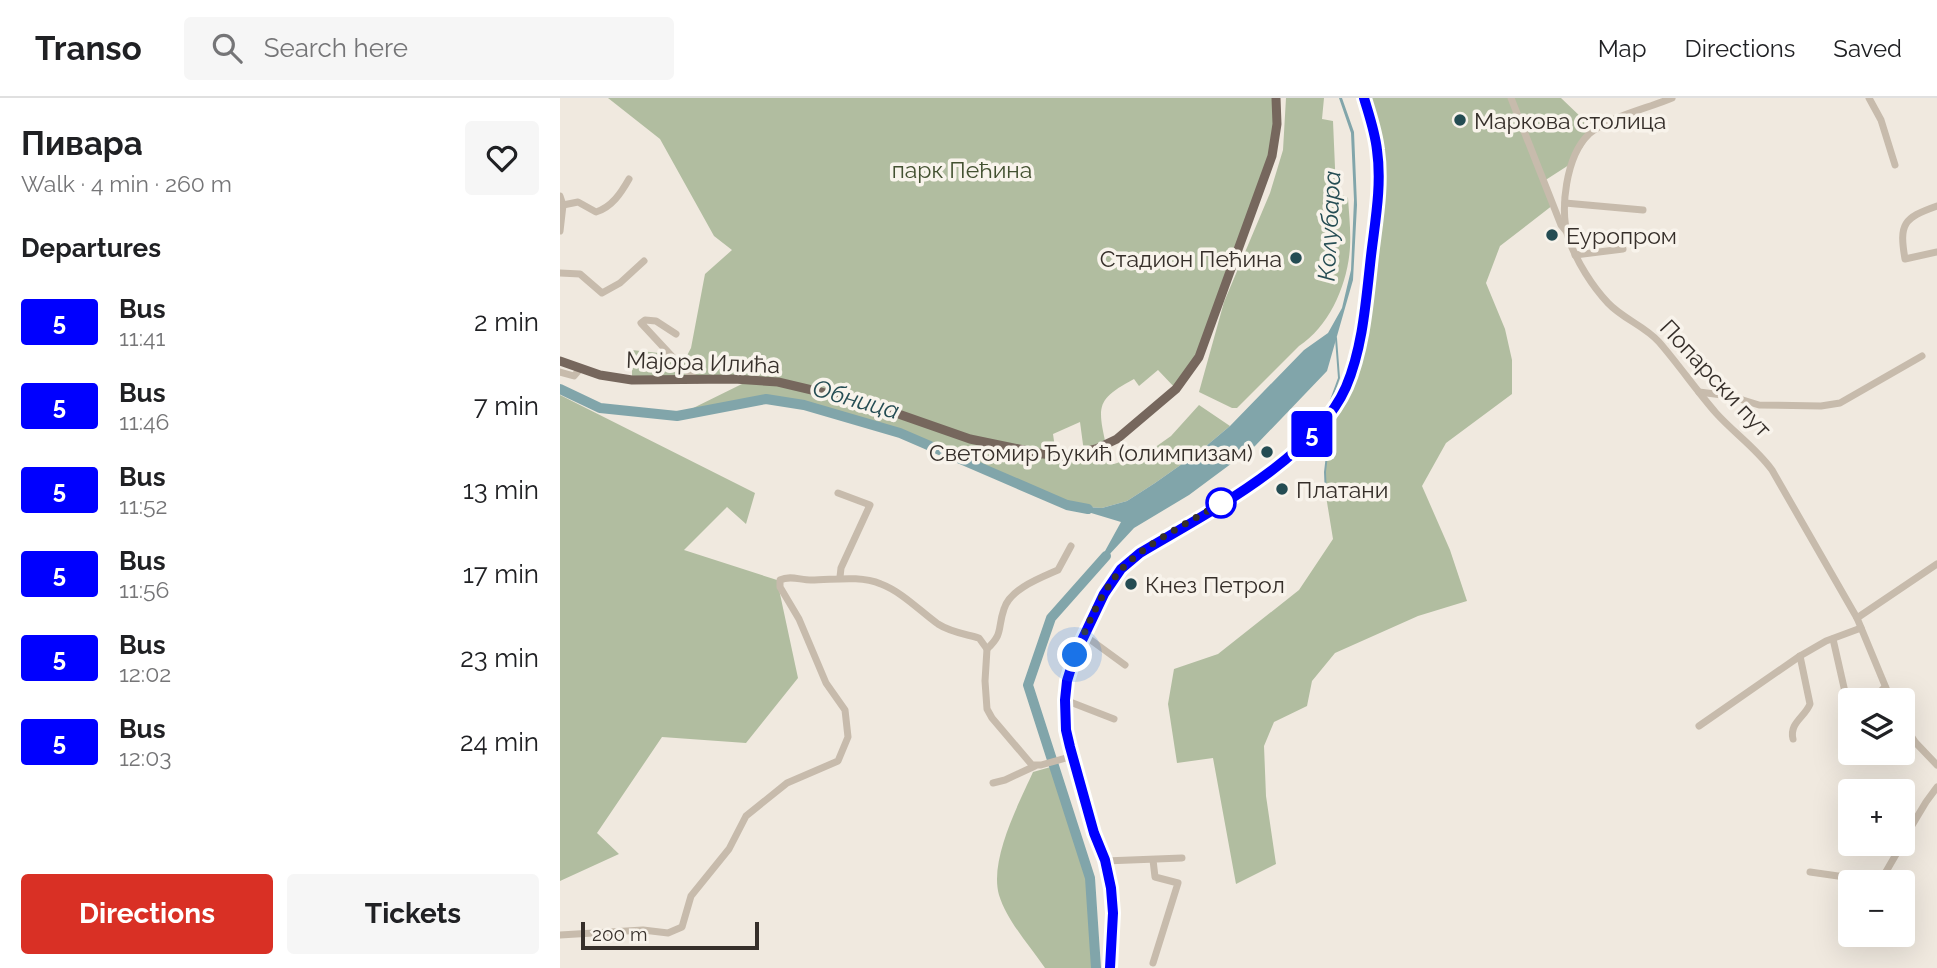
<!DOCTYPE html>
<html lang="en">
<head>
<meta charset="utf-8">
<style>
  :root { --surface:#fff; --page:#f6f6f6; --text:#202124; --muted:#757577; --line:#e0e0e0; --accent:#d93025 }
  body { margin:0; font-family:Raleway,sans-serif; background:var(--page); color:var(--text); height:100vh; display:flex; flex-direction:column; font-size:26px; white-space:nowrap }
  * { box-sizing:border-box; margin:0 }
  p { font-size:23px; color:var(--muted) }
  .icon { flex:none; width:38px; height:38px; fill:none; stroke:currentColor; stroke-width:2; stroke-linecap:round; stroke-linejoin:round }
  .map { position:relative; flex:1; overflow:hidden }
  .side { display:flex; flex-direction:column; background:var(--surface); width:560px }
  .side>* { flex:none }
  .badge { padding:0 14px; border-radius:5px; font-size:24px; line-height:46px }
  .buttons { position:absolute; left:1278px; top:590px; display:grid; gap:14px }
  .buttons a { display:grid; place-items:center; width:77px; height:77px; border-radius:7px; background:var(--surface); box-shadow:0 7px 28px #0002; font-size:35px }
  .scale { position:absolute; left:21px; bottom:18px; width:178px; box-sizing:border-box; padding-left:7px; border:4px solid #362f2a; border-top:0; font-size:19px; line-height:24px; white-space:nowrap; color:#362f2a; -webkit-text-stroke:5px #f8f3eb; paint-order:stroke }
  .you { position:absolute; width:35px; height:35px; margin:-18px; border:5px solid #fff; border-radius:50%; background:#1a73e8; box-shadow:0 0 0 10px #1a73e833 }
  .map>.badge { position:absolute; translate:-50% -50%; box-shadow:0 0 0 4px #fff }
  h2 { padding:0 21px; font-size:26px; line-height:63px }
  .round { display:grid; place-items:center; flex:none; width:74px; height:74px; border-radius:7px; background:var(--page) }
  .headline { display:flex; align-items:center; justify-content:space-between; height:119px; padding:0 21px }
  h1 { font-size:33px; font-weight:700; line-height:52px }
  .primary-button { display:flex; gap:14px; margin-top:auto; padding:14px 21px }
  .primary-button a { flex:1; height:80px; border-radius:7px; background:var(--accent); color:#fff; font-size:28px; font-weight:700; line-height:80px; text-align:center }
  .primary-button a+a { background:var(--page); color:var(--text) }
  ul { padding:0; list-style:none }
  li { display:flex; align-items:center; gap:21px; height:84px; padding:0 21px }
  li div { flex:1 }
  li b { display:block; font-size:26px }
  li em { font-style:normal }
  li .badge { min-width:77px; font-weight:700; text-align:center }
  header { display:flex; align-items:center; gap:42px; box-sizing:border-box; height:98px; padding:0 35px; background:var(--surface); border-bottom:2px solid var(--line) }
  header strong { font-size:33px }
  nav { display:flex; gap:38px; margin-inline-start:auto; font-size:24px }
  .search { width:490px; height:63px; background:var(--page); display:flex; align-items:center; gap:18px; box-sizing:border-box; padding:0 24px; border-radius:7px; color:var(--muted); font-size:26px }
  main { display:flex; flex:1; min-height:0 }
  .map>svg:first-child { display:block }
  .green { fill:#b1bda0; fill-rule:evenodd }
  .water { fill:#81a5aa }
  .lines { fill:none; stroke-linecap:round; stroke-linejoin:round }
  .stream { stroke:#81a5aa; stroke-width:2 }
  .river { stroke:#81a5aa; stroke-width:10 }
  .minor { stroke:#c7bbac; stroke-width:7 }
  .major { stroke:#76675d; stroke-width:9 }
  .line-casing { stroke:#fff; stroke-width:16 }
  .line { stroke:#00f; stroke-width:10 }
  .walk { stroke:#362f2a; stroke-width:7; stroke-dasharray:0 12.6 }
  .poi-dot { fill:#244c53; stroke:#f8f3eb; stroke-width:2.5 }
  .stop-dot { fill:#fff; stroke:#00f; stroke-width:3.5 }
  .labels { text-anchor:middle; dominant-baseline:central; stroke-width:7; stroke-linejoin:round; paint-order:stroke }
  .poi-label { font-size:23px; fill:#362f2a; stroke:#f8f3eb; text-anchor:start }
  .park-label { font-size:23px; fill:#435131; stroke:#f8f3eb }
  .street-label { font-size:23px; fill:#362f2a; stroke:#f8f3eb }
  .water-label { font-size:24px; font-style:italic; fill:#244c53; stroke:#f8f3eb }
</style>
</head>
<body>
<header>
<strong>Transo</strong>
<div class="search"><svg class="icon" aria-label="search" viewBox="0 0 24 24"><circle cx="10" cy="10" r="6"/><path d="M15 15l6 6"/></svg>Search here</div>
<nav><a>Map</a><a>Directions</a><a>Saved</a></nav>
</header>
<main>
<section class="side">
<div class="headline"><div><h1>Пивара</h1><p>Walk · 4 min · 260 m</p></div><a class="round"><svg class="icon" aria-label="heart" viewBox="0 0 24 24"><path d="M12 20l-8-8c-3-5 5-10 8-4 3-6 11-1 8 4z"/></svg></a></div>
<h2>Departures</h2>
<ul>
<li><span class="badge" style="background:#00f;color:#fff">5</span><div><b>Bus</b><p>11:41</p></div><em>2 min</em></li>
<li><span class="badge" style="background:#00f;color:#fff">5</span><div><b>Bus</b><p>11:46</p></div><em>7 min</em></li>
<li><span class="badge" style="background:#00f;color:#fff">5</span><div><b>Bus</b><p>11:52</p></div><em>13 min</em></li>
<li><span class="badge" style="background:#00f;color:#fff">5</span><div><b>Bus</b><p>11:56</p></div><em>17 min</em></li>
<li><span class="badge" style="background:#00f;color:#fff">5</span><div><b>Bus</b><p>12:02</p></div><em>23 min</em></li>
<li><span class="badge" style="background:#00f;color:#fff">5</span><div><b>Bus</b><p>12:03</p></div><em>24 min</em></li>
</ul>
<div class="primary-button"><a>Directions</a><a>Tickets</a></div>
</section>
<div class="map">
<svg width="1377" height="870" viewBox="0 0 1377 870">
  <rect width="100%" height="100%" fill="#f0e9df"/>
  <g class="green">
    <path d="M 48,0 L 716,0 L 714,49 L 638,262 L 616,291 L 598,272 L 579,288 L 574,281 C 537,301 537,307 546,347 L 537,351 L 554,366 L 587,355 L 611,338 L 639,307 L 670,328 L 639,354 L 595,385 L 567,403 L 542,410 L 508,408 L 340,335 L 244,307 L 206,301 L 117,318 L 188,283 L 72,282 L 72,252 L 108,256 L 123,265 L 131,250 L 145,176 L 172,152 L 154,138 L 100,41 ZM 520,324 L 524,354 L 496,357 L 493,336 Z"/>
    <path d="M 726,0 L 764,0 L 762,21 L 773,23 L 776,93 L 788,100 C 789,116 791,133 790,149 C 788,185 770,228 739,248 L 677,310 L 672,310 L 639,294 L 664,204 L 710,95 L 723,52 Z"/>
    <polygon points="804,0 1001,0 1023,21 1046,26 1033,33 1012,65 984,83 993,107 940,148 926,185 945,231 952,262 952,296 886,345 862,388 890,452 907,503 858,518 775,555 752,583 747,608 714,624 704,648 706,698 716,766 676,786 653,660 617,665 608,606 614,571 658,556 739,492 773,441 766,398 765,374 771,323 767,319 795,262 818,86"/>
    <polygon points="0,297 195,395 186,426 167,409 124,452 217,482 238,580 186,645 102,639 37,735 59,756 0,783"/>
    <path d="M 494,668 L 530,780 L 536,870 L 485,870 C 470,848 447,823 439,797 C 429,762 459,705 473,674 Z"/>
  </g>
  <polygon class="water" points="779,0 782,0 794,34 797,107 793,182 767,273 695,348 629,397 574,430 534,473 561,424 508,408 542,410 567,403 595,385 639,354 670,328 744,252 768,235 782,210 791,172 794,102 791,35"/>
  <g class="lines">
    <g class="stream">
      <polyline points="767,313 779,280 776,240"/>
      <polyline points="766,398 765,374 771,323 769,320"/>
    </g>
    <g class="river">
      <polyline points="0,291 40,310 117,318 206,301 244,307 340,335 507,407 528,411"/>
      <polyline points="536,870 530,780 468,587 491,520 546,458"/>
    </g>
    <g class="minor">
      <polyline points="951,0 1001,127 1006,133"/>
      <path d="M 1112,0 C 1089,10 1048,19 1029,36 C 1006,58 999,112 1009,142 C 1017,164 1032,188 1048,205 C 1063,221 1085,228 1099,244 C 1119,267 1136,292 1156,315 C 1174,335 1196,350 1212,372 L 1297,520 L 1331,602"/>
      <polyline points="1309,0 1321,22 1335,67"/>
      <polyline points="0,98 3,107 0,133"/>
      <polyline points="1005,105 1083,112"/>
      <path d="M 3,107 L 18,104 L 36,114 C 52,109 61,95 69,81"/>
      <path d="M 1377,108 C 1343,120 1339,126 1345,161 L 1377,154"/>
      <polyline points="1015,157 1063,151"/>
      <polyline points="0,175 20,176 42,195 60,185 84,163"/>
      <polyline points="116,236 96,223 85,222 81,225 120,267 137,282"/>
      <polyline points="0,274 14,278 20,271"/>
      <polyline points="1139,294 1170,298 1199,307 1261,308 1280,305 1362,258"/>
      <polyline points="278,395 310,407 281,470 280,479"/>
      <polyline points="1297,520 1377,466"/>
      <polyline points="524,537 565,567"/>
      <polyline points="1273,541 1290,616"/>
      <path d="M 427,551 C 444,535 437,531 444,511 C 450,491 480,480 498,472 L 511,448"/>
      <polyline points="505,602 554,621"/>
      <polyline points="1311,602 1325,589"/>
      <polyline points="1342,624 1355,644 1377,667"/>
      <polyline points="1139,628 1240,558 1266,543 1301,530"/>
      <path d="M 1233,641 C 1229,625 1245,619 1250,606 L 1240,558"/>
      <polyline points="433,685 445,682 475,668"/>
      <polyline points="1342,744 1366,704 1377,689"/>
      <polyline points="593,762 595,779 618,785 593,865"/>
      <polyline points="545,763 622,760"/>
      <polyline points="1250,774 1320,784"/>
      <polyline points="1320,784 1342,746"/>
      <path d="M 0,837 L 83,832 L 108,835 L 122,829 L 131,798 L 169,751 L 186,718 L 227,685 L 278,663 L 288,639 L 285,612 L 266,585 L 239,521 L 220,489 L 220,482 C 230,477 240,482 251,482 C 274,482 299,477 321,486 C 342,494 360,513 378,526 C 390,534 405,536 419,540 L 427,551 L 425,583 L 427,611 L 432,620 L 472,667 L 481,667 L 513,658"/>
    </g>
    <g class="major">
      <polyline points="0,263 40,277 72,282 174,281 218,284 307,305 410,341 483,356 504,358 536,351 557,341 616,291 639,259 712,58 717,26 716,0"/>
      <path d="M 550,870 L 552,797 L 545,763 L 534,735 L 508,640 L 505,602 L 515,557 L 544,496 L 561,471 L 580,455 C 645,416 754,361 786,289 C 803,249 807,202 811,158 C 814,124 822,87 817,52 C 815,34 809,17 804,0"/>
    </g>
  </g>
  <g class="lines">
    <defs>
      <path id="line" d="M 550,870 L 553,815 L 551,790 L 545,762 L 534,735 L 510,649 L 506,632 L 505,602 L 507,583 L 515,557 L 544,496 L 561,471 L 580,455 C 645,416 754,361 786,289 C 803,249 806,202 811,158 C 815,124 822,87 817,52 C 815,34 809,17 804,0"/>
    </defs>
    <use href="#line" class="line-casing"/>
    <use href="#line" class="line"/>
    <path class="walk" d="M 515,557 C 527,529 540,495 561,472 C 583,446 638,420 668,401 L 661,405"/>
  </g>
  <g class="poi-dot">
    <circle cx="900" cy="22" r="7"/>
    <circle cx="992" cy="137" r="7"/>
    <circle cx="736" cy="160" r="7"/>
    <circle cx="707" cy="354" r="7"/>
    <circle cx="722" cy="391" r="7"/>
    <circle cx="571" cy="486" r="7"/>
  </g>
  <circle class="stop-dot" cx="661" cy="405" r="14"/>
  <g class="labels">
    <g class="poi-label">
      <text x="914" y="22">Маркова столица</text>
      <text x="1006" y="137">Еуропром</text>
      <text x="722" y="160" text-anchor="end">Стадион Пећина</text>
      <text x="693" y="354" text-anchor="end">Светомир Ђукић (олимпизам)</text>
      <text x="736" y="391">Платани</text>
      <text x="585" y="486">Кнез Петрол</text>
    </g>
    <g class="park-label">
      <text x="402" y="71">парк Пећина</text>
    </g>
    <g class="street-label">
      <text transform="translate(143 264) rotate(2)">Мајора Илића</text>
      <text transform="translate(1156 280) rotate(47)">Попарски пут</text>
    </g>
    <g class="water-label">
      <text transform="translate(769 128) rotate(-87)">Колубара</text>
      <text transform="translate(296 301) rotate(16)">Обница</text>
    </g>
  </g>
</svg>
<div class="buttons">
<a><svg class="icon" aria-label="layers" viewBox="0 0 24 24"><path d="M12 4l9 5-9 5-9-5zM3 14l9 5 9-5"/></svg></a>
<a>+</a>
<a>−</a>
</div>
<div class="scale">200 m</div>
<div class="you" style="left:515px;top:557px"></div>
<b class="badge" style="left:752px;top:336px;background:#00f;color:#fff">5</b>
</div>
</main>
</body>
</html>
